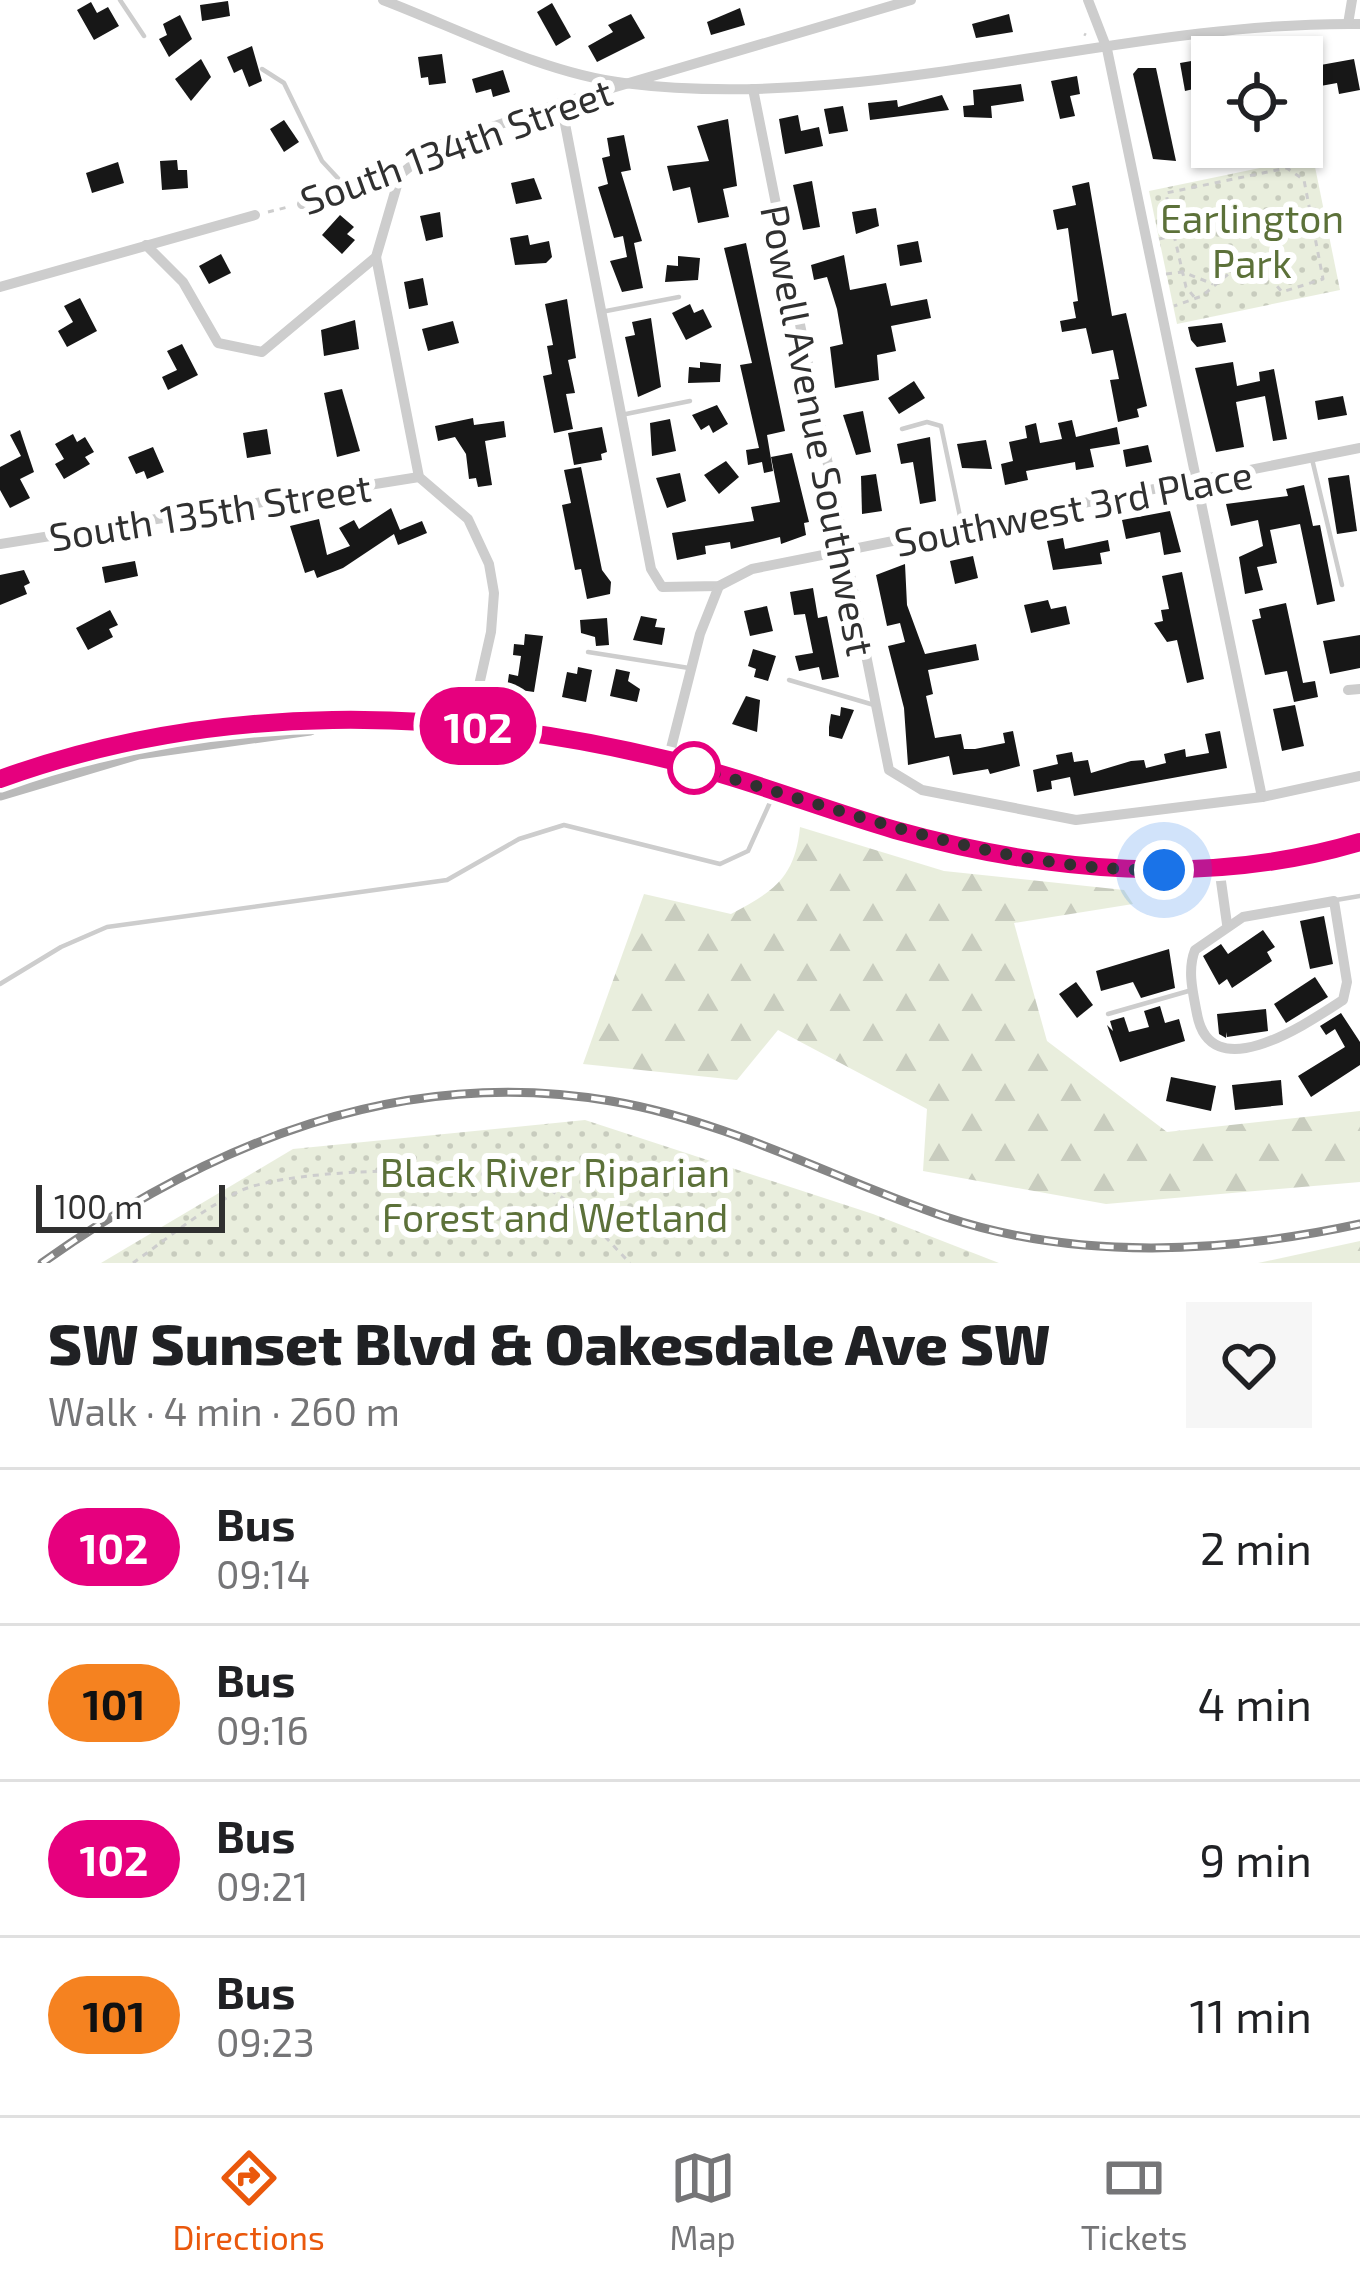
<!DOCTYPE html>
<html lang="en">
<head>
<meta charset="utf-8">
<style>
  :root { --surface:#fff; --page:#f6f6f6; --text:#202124; --muted:#757577; --line:#e0e0e0; --accent:#ea580c }
  body { margin:0; font-family:"Exo 2",sans-serif; background:var(--page); color:var(--text); height:100vh; display:flex; flex-direction:column; font-size:45px; white-space:nowrap }
  * { box-sizing:border-box; margin:0 }
  p { font-size:39px; color:var(--muted) }
  .icon { flex:none; width:66px; height:66px; fill:none; stroke:currentColor; stroke-width:2; stroke-linecap:round; stroke-linejoin:round }
  .map { position:relative; height:1263px; overflow:hidden }
  .sheet { display:flex; flex-direction:column; background:var(--surface); flex:1 }
  .sheet>* { flex:none }
  .badge { padding:0 24px; border-radius:39px; font-size:42px; line-height:78px }
  .controls { position:absolute; left:1191px; top:36px; display:grid; gap:24px }
  .controls a { display:grid; place-items:center; width:132px; height:132px; border-radius:0px; background:var(--surface); box-shadow:0 3px 9px #0004; font-size:60px }
  .scale { position:absolute; left:36px; bottom:30px; width:189px; box-sizing:border-box; padding-left:12px; border:6px solid #303030; border-top:0; font-size:33px; line-height:42px; white-space:nowrap; color:#303030; -webkit-text-stroke:9px #fff; paint-order:stroke }
  .you { position:absolute; width:60px; height:60px; margin:-30px; border:9px solid #fff; border-radius:50%; background:#1a73e8; box-shadow:0 0 0 18px #1a73e833 }
  .map>.badge { position:absolute; translate:-50% -50%; box-shadow:0 0 0 6px #fff }
  .round { display:grid; place-items:center; flex:none; width:126px; height:126px; border-radius:0px; background:var(--page) }
  .headline { display:flex; align-items:center; justify-content:space-between; height:204px; padding:0 48px }
  h1 { font-size:57px; font-weight:800; line-height:90px }
  ul { padding:0; list-style:none }
  li { display:flex; align-items:center; gap:36px; height:156px; padding:0 48px; border-top:3px solid var(--line) }
  li div { flex:1 }
  li b { display:block; font-size:45px }
  li em { font-style:normal }
  li .badge { min-width:132px; font-weight:700; text-align:center }
  .dock { display:flex; justify-content:space-around; align-items:center; height:168px; border-top:3px solid var(--line); background:var(--surface); font-size:33px; color:var(--muted) }
  .dock a { display:grid; justify-items:center; gap:6px }
  .dock .on { color:var(--accent) }
  .map>svg:first-child { display:block }
  .forest { fill:url(#forest-firs) }
  .park { fill:url(#park-dots) }
  .building { fill:#171717 }
  .lines { fill:none; stroke-linecap:round; stroke-linejoin:round }
  .path { stroke:#cdcdcd; stroke-width:3; stroke-dasharray:6 6; stroke-linecap:butt }
  .service { stroke:#cdcdcd; stroke-width:4.5 }
  .minor { stroke:#cdcdcd; stroke-width:10 }
  .secondary { stroke:#bababa; stroke-width:15 }
  .rail-casing { stroke:#858585; stroke-width:9 }
  .rail { stroke:#fff; stroke-width:4.5; stroke-dasharray:14; stroke-linecap:butt }
  .line-casing { stroke:#fff; stroke-width:27 }
  .line { stroke:#e6007e; stroke-width:18 }
  .walk { stroke:#303030; stroke-width:12; stroke-dasharray:0 21.6 }
  .stop-dot { fill:#fff; stroke:#e6007e; stroke-width:6 }
  .labels { text-anchor:middle; dominant-baseline:central; stroke-width:12; stroke-linejoin:round; paint-order:stroke }
  .street-label { font-size:39px; fill:#303030; stroke:#fff }
  .park-label { font-size:39px; fill:#5c7139; stroke:#fff }
</style>
</head>
<body>
<div class="map">
<svg width="1360" height="1263" viewBox="0 0 1360 1263">
  <defs>
    <pattern id="forest-firs" width="22" height="20" patternUnits="userSpaceOnUse" patternTransform="scale(3)"><rect width="22" height="20" fill="#e9eedd"/><path d="M5 1l3.5 6h-7zM16 11l3.5 6h-7z" fill="#c8ccbe"/></pattern>
    <pattern id="park-dots" width="8" height="8" patternUnits="userSpaceOnUse" patternTransform="scale(3)"><rect width="8" height="8" fill="#e9eedd"/><path d="M2 2h.1M6 6h.1" fill="none" stroke="#c8ccbe" stroke-width="1.8" stroke-linecap="round"/></pattern>
  </defs>
  <rect width="100%" height="100%" fill="#fff"/>
  <g class="forest">
    <path d="M 800,827 L 944,871 L 1124,890 L 1133,904 L 1014,923 L 1047,1041 L 1167,1132 L 1360,1111 L 1360,1182 L 1106,1204 L 923,1171 L 927,1109 L 778,1030 L 737,1080 L 583,1064 L 644,894 L 731,914 C 774,891 795,878 800,827 Z"/>
    <polygon points="1360,1241 1360,1263 1258,1263"/>
  </g>
  <g class="park">
    <polygon points="1313,157 1340,290 1177,324 1149,191"/>
    <polygon points="585,1120 873,1214 999,1263 101,1263 293,1149"/>
  </g>
  <g class="building">
    <polygon points="228,1 230,16 202,21 200,5"/>
    <polygon points="91,2 97,13 108,7 119,26 94,40 77,10"/>
    <polygon points="552,3 571,37 556,46 537,12"/>
    <polygon points="740,8 745,25 711,35 707,22"/>
    <polygon points="631,14 645,38 597,62 588,46 613,32 608,25"/>
    <polygon points="1009,14 1013,32 976,38 972,24"/>
    <polygon points="180,15 192,39 169,57 159,39 167,35 163,24"/>
    <polygon points="252,46 262,81 249,87 242,69 234,73 227,57"/>
    <polygon points="442,54 446,83 429,85 428,77 421,78 418,57"/>
    <polygon points="201,59 211,77 191,101 175,79"/>
    <polygon points="1314,59 1315,66 1354,59 1360,90 1339,94 1337,83 1315,87 1318,104 1302,107 1302,61"/>
    <polygon points="1197,60 1202,87 1185,91 1180,63"/>
    <polygon points="1138,68 1156,68 1176,161 1153,159 1133,74"/>
    <polygon points="503,70 510,92 493,97 491,89 476,93 472,79"/>
    <polygon points="1077,76 1080,94 1070,96 1075,116 1060,119 1051,81"/>
    <polygon points="1021,84 1024,101 991,106 992,118 964,117 963,106 974,105 973,90"/>
    <polygon points="942,95 949,110 870,120 868,103 897,100 898,107"/>
    <polygon points="843,106 848,131 829,134 824,109"/>
    <polygon points="798,115 801,131 819,127 823,146 785,154 779,119"/>
    <polygon points="728,119 737,186 723,189 729,217 698,223 690,187 673,191 667,166 709,161 697,126"/>
    <polygon points="284,120 299,142 284,152 270,129"/>
    <polygon points="624,135 631,170 621,172 642,241 634,243 643,288 622,292 610,261 627,257 623,236 614,238 598,187 608,184 602,158 610,156 607,138"/>
    <polygon points="177,160 178,170 187,170 188,188 162,190 160,161"/>
    <polygon points="118,162 124,183 92,193 86,173"/>
    <polygon points="534,178 542,199 516,204 511,183"/>
    <polygon points="812,181 820,227 803,230 793,185"/>
    <polygon points="1089,182 1112,316 1126,313 1147,406 1137,409 1139,417 1118,422 1110,380 1119,379 1113,350 1092,354 1086,328 1062,332 1060,321 1076,318 1073,302 1078,301 1068,228 1057,230 1053,210 1076,205 1072,186"/>
    <polygon points="876,208 879,226 856,234 852,212"/>
    <polygon points="440,212 443,237 426,241 420,216"/>
    <polygon points="340,215 354,227 347,234 355,240 342,254 322,235"/>
    <polygon points="528,235 530,245 549,241 552,257 546,263 515,265 510,238"/>
    <polygon points="918,241 922,262 900,266 897,245"/>
    <polygon points="746,243 785,431 767,435 773,471 764,473 762,462 748,465 746,450 759,448 740,365 752,363 724,248"/>
    <polygon points="221,254 231,273 209,284 199,266"/>
    <polygon points="844,255 850,290 886,283 891,306 927,299 931,318 891,326 896,351 877,355 879,380 835,388 830,347 843,344 837,309 827,277 814,280 811,265"/>
    <polygon points="678,256 700,258 698,280 665,282 667,265 678,266"/>
    <polygon points="423,278 428,305 409,309 404,282"/>
    <polygon points="80,298 97,331 67,347 58,331 73,322 64,306"/>
    <polygon points="567,299 576,358 568,360 575,393 566,394 573,429 554,433 543,376 552,374 547,346 553,345 545,304"/>
    <polygon points="690,304 694,313 703,309 712,327 686,340 672,313"/>
    <polygon points="651,318 661,387 638,397 625,337 635,335 632,322"/>
    <polygon points="355,320 359,349 324,356 321,330"/>
    <polygon points="453,321 459,343 428,351 422,329"/>
    <polygon points="1222,323 1226,342 1197,347 1191,340 1188,327"/>
    <polygon points="182,344 198,375 168,390 162,377 177,370 167,351"/>
    <polygon points="700,362 721,364 720,382 688,383 689,367 700,368"/>
    <polygon points="1233,362 1237,386 1260,381 1259,372 1274,369 1287,439 1273,441 1265,396 1236,402 1244,447 1216,452 1195,368"/>
    <polygon points="914,381 925,398 899,414 888,398"/>
    <polygon points="342,389 360,451 337,457 324,393"/>
    <polygon points="1343,396 1347,415 1318,420 1315,401"/>
    <polygon points="717,405 728,424 713,433 709,425 701,430 692,415"/>
    <polygon points="863,411 871,452 856,455 843,415"/>
    <polygon points="473,418 474,425 504,421 506,437 485,441 492,485 478,487 476,478 469,479 466,454 455,437 438,441 435,426"/>
    <polygon points="670,419 676,451 652,456 650,423"/>
    <polygon points="1072,420 1076,437 1117,427 1120,444 1090,449 1094,467 1076,470 1075,462 1026,471 1028,480 1005,485 1001,464 1013,461 1009,442 1027,438 1025,426 1036,423 1040,443 1062,439 1058,423"/>
    <polygon points="602,427 607,452 601,454 602,460 574,465 568,433"/>
    <polygon points="267,429 271,454 247,458 243,433"/>
    <polygon points="20,430 34,472 20,479 30,498 10,508 0,490 0,467 21,456 10,435"/>
    <polygon points="73,434 77,442 85,437 94,452 85,457 90,464 64,479 55,464 64,459 55,444"/>
    <polygon points="930,437 936,501 920,504 913,462 901,464 897,444"/>
    <polygon points="986,440 992,469 962,468 957,444"/>
    <polygon points="1148,445 1152,462 1126,467 1123,450"/>
    <polygon points="153,447 164,472 147,479 144,471 136,474 128,457"/>
    <polygon points="792,453 809,522 804,523 806,535 781,544 780,537 731,549 730,542 705,546 706,554 677,560 672,533 754,521 751,507 780,502 771,457"/>
    <polygon points="726,461 739,477 719,494 704,475"/>
    <polygon points="581,467 602,570 611,582 610,594 587,599 581,569 575,570 562,505 571,503 564,470"/>
    <polygon points="680,473 686,501 667,508 656,478"/>
    <polygon points="876,474 882,511 862,514 861,476"/>
    <polygon points="1349,475 1357,531 1337,534 1328,478"/>
    <polygon points="1304,485 1313,526 1320,525 1335,601 1317,605 1300,524 1270,530 1277,563 1257,567 1263,590 1245,594 1239,557 1263,546 1258,520 1231,526 1226,504 1288,496 1286,489"/>
    <polygon points="391,508 400,530 422,521 427,533 398,545 394,534 343,568 317,578 314,570 305,573 290,526 319,519 327,555 350,546 339,528 354,520 359,529"/>
    <polygon points="1170,511 1181,552 1164,555 1160,532 1126,539 1122,520"/>
    <polygon points="1063,538 1065,549 1108,540 1110,551 1100,553 1102,564 1053,570 1047,541"/>
    <polygon points="973,556 978,578 955,584 950,561"/>
    <polygon points="135,561 138,576 105,583 102,567"/>
    <polygon points="905,564 907,605 925,654 976,644 979,660 928,670 933,694 926,696 935,738 961,734 964,749 975,749 1005,743 1003,733 1013,731 1020,766 990,774 988,769 953,775 949,756 908,765 904,708 888,646 905,642 900,623 887,626 876,575"/>
    <polygon points="24,570 30,583 24,586 27,594 0,605 0,575"/>
    <polygon points="1182,572 1204,679 1187,683 1177,640 1167,642 1154,623 1163,621 1161,610 1169,609 1162,576"/>
    <polygon points="813,588 818,618 827,616 839,677 822,680 819,667 799,671 795,656 813,653 805,614 794,615 790,592"/>
    <polygon points="1048,600 1051,609 1066,606 1070,624 1031,633 1024,605"/>
    <polygon points="1286,603 1303,683 1315,681 1318,697 1294,702 1287,671 1265,675 1252,620 1261,618 1259,609"/>
    <polygon points="767,606 773,631 750,636 744,611"/>
    <polygon points="110,610 118,625 109,629 113,637 88,650 76,628"/>
    <polygon points="641,616 657,619 655,627 665,628 662,645 633,640"/>
    <polygon points="607,618 609,645 596,646 595,637 581,633 580,620"/>
    <polygon points="525,634 543,636 534,692 507,688 509,674 518,676 521,656 513,655 514,644 524,645"/>
    <polygon points="1360,635 1360,668 1330,674 1323,641"/>
    <polygon points="753,649 776,656 768,681 754,677 756,669 748,666"/>
    <polygon points="578,667 592,670 586,702 562,697 567,672 577,674"/>
    <polygon points="616,669 630,672 628,681 640,689 637,702 610,696"/>
    <polygon points="746,696 760,700 757,732 732,724"/>
    <polygon points="1295,705 1304,746 1282,751 1273,709"/>
    <polygon points="841,707 854,710 842,739 829,736 829,727 831,714 840,716"/>
    <polygon points="1220,731 1227,768 1074,796 1070,777 1051,781 1052,789 1037,792 1033,770 1058,764 1056,755 1072,752 1074,762 1088,760 1091,773 1131,761 1144,760 1146,768 1166,763 1164,754 1185,749 1186,757 1209,753 1205,734"/>
    <polygon points="1324,916 1333,964 1310,969 1300,921"/>
    <polygon points="1263,930 1275,947 1267,952 1272,961 1232,988 1227,979 1219,985 1203,956 1221,944 1228,954"/>
    <polygon points="1169,949 1175,988 1141,998 1133,982 1101,991 1096,971"/>
    <polygon points="1315,977 1328,997 1286,1023 1274,1004"/>
    <polygon points="1076,982 1093,1005 1077,1018 1059,994"/>
    <polygon points="1160,1006 1165,1023 1179,1019 1185,1041 1120,1062 1107,1025 1113,1031 1110,1021 1124,1017 1129,1032 1149,1027 1144,1011"/>
    <polygon points="1266,1009 1268,1031 1227,1037 1227,1032 1226,1038 1219,1034 1217,1014"/>
    <polygon points="1341,1013 1360,1042 1360,1065 1311,1097 1298,1076 1345,1047 1335,1029 1326,1035 1320,1026"/>
    <polygon points="1171,1077 1216,1086 1211,1111 1166,1101"/>
    <polygon points="1281,1080 1283,1105 1235,1110 1232,1085"/>
  </g>
  <g class="lines">
    <g class="path">
      <polyline points="1084,34 1086,35"/>
      <polyline points="268,212 288,207"/>
      <polyline points="1174,235 1186,287 1195,298"/>
      <polyline points="1159,239 1174,235 1166,193 1287,168 1304,180 1323,279 1282,292 1257,262 1245,260 1202,296 1174,306"/>
      <polyline points="1166,274 1183,272 1213,284"/>
      <path d="M 133,1263 C 167,1239 202,1209 240,1191 C 290,1167 499,1162 548,1189 C 580,1205 605,1238 630,1263"/>
    </g>
    <g class="service">
      <polyline points="120,0 144,36"/>
      <polyline points="262,69 284,83 322,161 347,188"/>
      <polyline points="601,312 679,297"/>
      <polyline points="621,415 690,401"/>
      <polyline points="902,429 927,422 941,426 962,526"/>
      <polyline points="1312,459 1342,585"/>
      <polyline points="588,652 689,668"/>
      <polyline points="789,680 874,705"/>
      <polyline points="1336,900 1360,896"/>
      <polyline points="0,984 61,947 107,927 447,880 519,839 564,825 720,864 748,851 772,798"/>
      <polyline points="1108,1014 1192,990"/>
    </g>
    <g class="minor">
      <path d="M 383,0 C 459,29 543,73 624,83 C 870,114 1115,21 1360,24"/>
      <polyline points="1088,0 1107,49 1262,797"/>
      <polyline points="1348,24 1352,0"/>
      <polyline points="753,89 889,770 922,790 1076,820 1262,797 1360,776"/>
      <polyline points="561,103 651,569 662,587 719,586 752,569 1360,448"/>
      <polyline points="302,204 401,174 434,147 561,103 911,0"/>
      <polyline points="146,245 183,282 218,343 262,352 376,257 400,175"/>
      <polyline points="376,257 419,477 468,519 489,564 494,593 491,632 470,725"/>
      <polyline points="0,287 255,215"/>
      <polyline points="0,544 419,477"/>
      <polyline points="1348,690 1360,689"/>
      <polyline points="668,760 700,634 719,586"/>
      <polyline points="1219,867 1227,924"/>
      <path d="M 1334,901 L 1347,982 L 1343,1000 C 1309,1022 1211,1090 1197,1014 C 1193,993 1187,970 1195,950 L 1243,917 Z"/>
    </g>
    <g class="secondary">
      <path d="M 0,779 C 69,755 138,735 210,725 C 256,718 300,722 346,723 C 455,726 563,733 669,760 C 745,779 819,808 895,830 C 1045,872 1209,887 1360,842"/>
      <polyline points="0,793 138,752 310,728"/>
    </g>
    <defs>
      <path id="rail" d="M 42,1263 C 211,1143 400,1065 611,1101 C 729,1121 834,1179 946,1217 C 1077,1261 1226,1253 1360,1224"/>
    </defs>
    <use href="#rail" class="rail-casing"/>
    <use href="#rail" class="rail"/>
  </g>
  <g class="lines">
    <defs>
      <path id="line" d="M 0,779 C 216,701 448,706 669,760 C 745,778 819,808 895,830 C 1045,872 1209,887 1360,842"/>
    </defs>
    <use href="#line" class="line-casing"/>
    <use href="#line" class="line"/>
    <path class="walk" d="M 694,768 C 848,810 1001,872 1164,870"/>
  </g>
  <circle class="stop-dot" cx="694" cy="768" r="24"/>
  <g class="labels">
    <g class="street-label">
      <text transform="translate(456 145) rotate(-20)">South 134th Street</text>
      <text transform="translate(819 430) rotate(79)">Powell Avenue Southwest</text>
      <text transform="translate(1073 507) rotate(-11)">Southwest 3rd Place</text>
      <text transform="translate(210 511) rotate(-9)">South 135th Street</text>
    </g>
    <g class="park-label">
      <text x="1252" y="217">Earlington<tspan x="1252" dy="45">Park</tspan></text>
      <text x="555" y="1171">Black River Riparian<tspan x="555" dy="45">Forest and Wetland</tspan></text>
    </g>
  </g>
</svg>
<div class="controls">
<a><svg class="icon" aria-label="locate" viewBox="0 0 24 24"><circle cx="12" cy="12" r="6"/><path d="M12 2v4M12 18v4M2 12h4M18 12h4"/></svg></a>
</div>
<div class="scale">100 m</div>
<div class="you" style="left:1164px;top:870px"></div>
<b class="badge" style="left:478px;top:726px;background:#e6007e;color:#fff">102</b>
</div>
<section class="sheet">
<div class="headline"><div><h1>SW Sunset Blvd &amp; Oakesdale Ave SW</h1><p>Walk · 4 min · 260 m</p></div><a class="round"><svg class="icon" aria-label="heart" viewBox="0 0 24 24"><path d="M12 20l-8-8c-3-5 5-10 8-4 3-6 11-1 8 4z"/></svg></a></div>
<ul>
<li><span class="badge" style="background:#e6007e;color:#fff">102</span><div><b>Bus</b><p>09:14</p></div><em>2 min</em></li>
<li><span class="badge" style="background:#f58220;color:#111">101</span><div><b>Bus</b><p>09:16</p></div><em>4 min</em></li>
<li><span class="badge" style="background:#e6007e;color:#fff">102</span><div><b>Bus</b><p>09:21</p></div><em>9 min</em></li>
<li><span class="badge" style="background:#f58220;color:#111">101</span><div><b>Bus</b><p>09:23</p></div><em>11 min</em></li>
</ul>
</section>
<nav class="dock">
<a class="on"><svg class="icon" aria-label="directions" viewBox="0 0 24 24"><path d="M12 3l9 9-9 9-9-9zM9 14v-3h6M13 9l2 2-2 2"/></svg>Directions</a>
<a><svg class="icon" aria-label="map" viewBox="0 0 24 24"><path d="M3 6l6-2 6 2 6-2v14l-6 2-6-2-6 2zM9 4v14M15 6v14"/></svg>Map</a>
<a><svg class="icon" aria-label="tickets" viewBox="0 0 24 24"><path d="M3 7h18v10H3zM15 7v10"/></svg>Tickets</a>
</nav>
</body>
</html>
